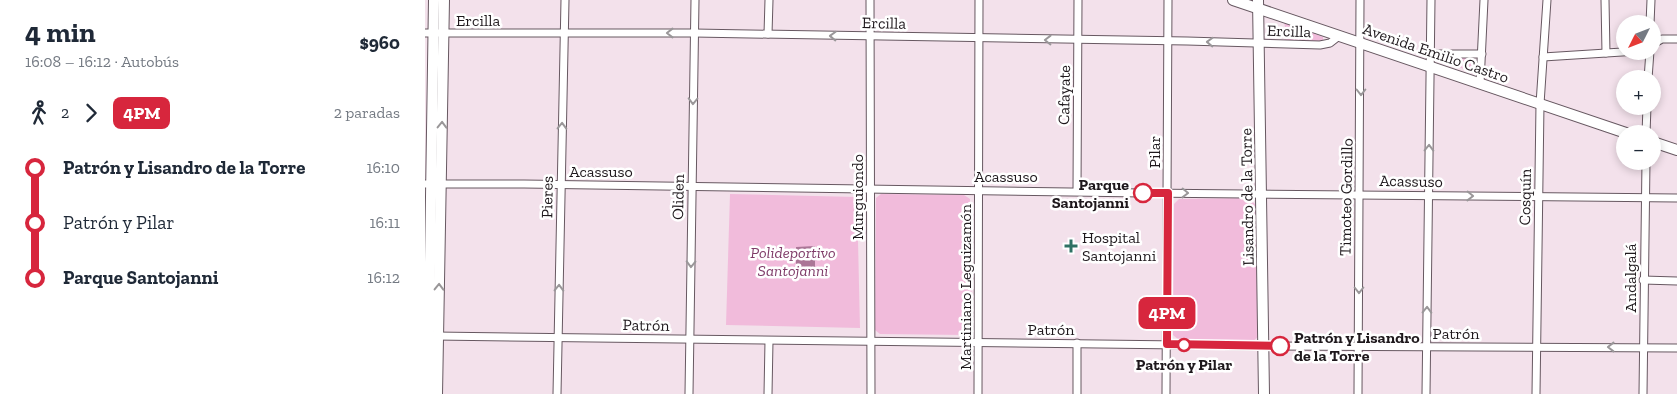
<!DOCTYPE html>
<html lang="es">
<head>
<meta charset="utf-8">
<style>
  :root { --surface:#fff; --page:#f2f2f3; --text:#1f2937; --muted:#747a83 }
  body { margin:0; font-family:"Zilla Slab",serif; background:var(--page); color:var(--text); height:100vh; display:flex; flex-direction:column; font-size:19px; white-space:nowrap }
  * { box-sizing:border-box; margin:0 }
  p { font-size:16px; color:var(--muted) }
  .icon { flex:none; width:28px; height:28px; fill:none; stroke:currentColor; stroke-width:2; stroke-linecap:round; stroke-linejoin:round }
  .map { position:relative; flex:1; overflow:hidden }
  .panel { display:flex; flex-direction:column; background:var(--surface); width:425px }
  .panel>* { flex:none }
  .badge { padding:0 10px; border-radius:8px; font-size:18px; line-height:32px }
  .needle { width:32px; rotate:228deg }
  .buttons { position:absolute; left:1191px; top:15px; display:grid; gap:10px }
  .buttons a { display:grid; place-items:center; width:45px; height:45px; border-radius:50%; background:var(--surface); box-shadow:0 2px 8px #0003; font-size:25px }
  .map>.badge { position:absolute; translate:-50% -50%; box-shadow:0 0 0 2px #fff }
  .legs { display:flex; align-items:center; gap:8px; height:55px; padding:0 25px; font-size:16px }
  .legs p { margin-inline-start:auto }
  .overview { display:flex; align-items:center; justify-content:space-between; height:85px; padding:0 25px }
  h1 { font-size:28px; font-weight:700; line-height:38px }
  ul { padding:0 25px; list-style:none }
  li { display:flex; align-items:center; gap:18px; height:55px; font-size:19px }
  li i { display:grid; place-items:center; width:8px; height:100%; margin:0 6px; background:currentColor }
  li i::after { content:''; width:12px; height:12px; margin:-6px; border:4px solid; border-radius:50%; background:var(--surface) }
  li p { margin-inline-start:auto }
  li:first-child i { background:linear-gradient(#0000 50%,currentColor 0) }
  li:last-child i { background:linear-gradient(currentColor 50%,#0000 0) }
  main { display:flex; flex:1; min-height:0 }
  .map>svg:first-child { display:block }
  .green { fill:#f1bbdb }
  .water { fill:#ab7697 }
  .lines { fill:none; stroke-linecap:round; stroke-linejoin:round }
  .street-casing { stroke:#675861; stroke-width:9 }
  .secondary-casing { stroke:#675861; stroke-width:12 }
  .street { stroke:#fff; stroke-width:7 }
  .secondary { stroke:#fff; stroke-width:10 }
  .oneway { stroke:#9a9799 }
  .line-1-casing { stroke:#fff; stroke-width:11 }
  .line-1 { stroke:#d7263d; stroke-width:8 }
  .stop-1-dot { fill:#fff; stroke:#d7263d; stroke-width:2.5 }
  .poi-dot { fill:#2f7264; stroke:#fff; stroke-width:2 }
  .labels { text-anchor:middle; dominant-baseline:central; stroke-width:5; stroke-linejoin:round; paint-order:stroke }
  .street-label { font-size:16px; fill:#1e181c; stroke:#fff }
  .stop-label { font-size:16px; font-weight:bold; fill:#1e181c; stroke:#fff; text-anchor:end }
  .poi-label { font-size:16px; fill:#1e181c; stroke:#fff; text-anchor:start }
  .park-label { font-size:16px; font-style:italic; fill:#7f3b68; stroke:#fff }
</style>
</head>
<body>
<main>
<section class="panel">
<div class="overview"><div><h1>4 min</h1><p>16:08 – 16:12 · Autobús</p></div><b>$960</b></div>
<div class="legs"><svg class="icon" aria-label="walk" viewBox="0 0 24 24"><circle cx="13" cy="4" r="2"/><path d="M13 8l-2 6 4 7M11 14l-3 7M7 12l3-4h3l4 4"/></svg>2<svg class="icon" aria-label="forward" viewBox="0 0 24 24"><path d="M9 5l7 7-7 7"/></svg><b class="badge" style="background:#d7263d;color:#fff">4PM</b><p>2 paradas</p></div>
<ul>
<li><i style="color:#d7263d"></i><b>Patrón y Lisandro de la Torre</b><p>16:10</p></li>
<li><i style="color:#d7263d"></i><span>Patrón y Pilar</span><p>16:11</p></li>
<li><i style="color:#d7263d"></i><b>Parque Santojanni</b><p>16:12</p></li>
</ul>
</section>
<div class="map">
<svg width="1252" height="394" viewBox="0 0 1252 394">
  <rect width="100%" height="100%" fill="#f3e1eb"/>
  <g class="green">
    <polygon points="859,22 898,37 898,41 859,42 861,32"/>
    <path d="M 1041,55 C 1047,58 1050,60 1049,67 L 1045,71 L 1014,60 L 1016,57 Z"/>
    <polygon points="305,194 432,197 435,328 301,325"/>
    <polygon points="456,194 539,195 545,199 547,329 540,335 455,334 450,330 451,198"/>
    <polygon points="822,198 830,204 833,337 827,342 754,340 748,335 749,204 754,199"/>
  </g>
  <polygon class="water" points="390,246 390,275 371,275 371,247"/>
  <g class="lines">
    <defs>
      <g id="street">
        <polyline points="445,0 446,394"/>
        <polyline points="1180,0 1181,53"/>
        <polyline points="1225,24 1226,0"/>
        <polyline points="0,33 269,33 762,41 895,45 905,43 914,36"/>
        <polyline points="343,34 344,0"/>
        <polyline points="1228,44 1237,39 1252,39"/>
        <polyline points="1005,54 1057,54"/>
        <polyline points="1118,57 1213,51"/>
        <polyline points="1223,79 1225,51"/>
        <polyline points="1055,83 1059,0"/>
        <polyline points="1221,134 1222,106"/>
        <polyline points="0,184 99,184 718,193 1252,198"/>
        <polyline points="652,191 653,0"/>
        <polyline points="1218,280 1252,281"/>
        <polyline points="10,336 839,346 1252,348"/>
        <polyline points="132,394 140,0"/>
        <polyline points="264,394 270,0"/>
        <polyline points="343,394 344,341"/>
        <polyline points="553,394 554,0"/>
        <polyline points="652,394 652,343"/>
        <polyline points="741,394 743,0"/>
        <polyline points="933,394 935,0"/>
        <polyline points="1001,394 1006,0"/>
        <polyline points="1111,394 1115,104 1122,0"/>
        <polyline points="1218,394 1221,161"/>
      </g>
      <g id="secondary">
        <polyline points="808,0 1204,134"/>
        <polyline points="833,0 839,394"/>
        <polyline points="1228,142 1252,150"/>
        <polyline points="3,394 9,0"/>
        <polyline points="12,394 19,0"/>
      </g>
    </defs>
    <use href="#street" class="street-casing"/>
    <use href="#secondary" class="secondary-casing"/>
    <use href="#street" class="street"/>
    <use href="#secondary" class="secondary"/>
  </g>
  <defs><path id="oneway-chevron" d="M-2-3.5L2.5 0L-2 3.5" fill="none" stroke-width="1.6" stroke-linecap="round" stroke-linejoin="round" transform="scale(1.25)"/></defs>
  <g class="oneway">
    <use href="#oneway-chevron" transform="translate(245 33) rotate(180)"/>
    <use href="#oneway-chevron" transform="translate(408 36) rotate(-178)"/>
    <use href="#oneway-chevron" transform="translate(623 40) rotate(-179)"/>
    <use href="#oneway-chevron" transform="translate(785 42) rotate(-178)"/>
    <use href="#oneway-chevron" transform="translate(936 92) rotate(90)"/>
    <use href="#oneway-chevron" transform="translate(268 101) rotate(91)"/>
    <use href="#oneway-chevron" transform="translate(17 125) rotate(-89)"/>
    <use href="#oneway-chevron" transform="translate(137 126) rotate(-89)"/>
    <use href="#oneway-chevron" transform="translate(1004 148) rotate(-89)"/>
    <use href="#oneway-chevron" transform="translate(760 193) rotate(1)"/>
    <use href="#oneway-chevron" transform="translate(1045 196) rotate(1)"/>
    <use href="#oneway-chevron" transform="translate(266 264) rotate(91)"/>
    <use href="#oneway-chevron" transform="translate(14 287) rotate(-89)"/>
    <use href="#oneway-chevron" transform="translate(134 288) rotate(-89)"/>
    <use href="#oneway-chevron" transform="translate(934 290) rotate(90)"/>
    <use href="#oneway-chevron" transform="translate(1002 310) rotate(-89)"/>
    <use href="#oneway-chevron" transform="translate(1186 347) rotate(180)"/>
  </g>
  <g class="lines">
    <defs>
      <polyline id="line-1" points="718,193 743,193 742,344 855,346"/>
    </defs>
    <use href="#line-1" class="line-1-casing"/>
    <use href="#line-1" class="line-1"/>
  </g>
  <g class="stop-1-dot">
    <circle cx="718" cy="193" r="9"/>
    <circle cx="759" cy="345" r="6"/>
    <circle cx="855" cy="346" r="9"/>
  </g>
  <path class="poi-dot" d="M643.5 238.5h5v5h5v5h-5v5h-5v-5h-5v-5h5z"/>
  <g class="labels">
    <g class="street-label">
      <text x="53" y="20">Ercilla</text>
      <text transform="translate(459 23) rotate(1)">Ercilla</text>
      <text transform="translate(864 31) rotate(2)">Ercilla</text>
      <text transform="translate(1011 53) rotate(19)">Avenida Emilio Castro</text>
      <text transform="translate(639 95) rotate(-89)">Cafayate</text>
      <text transform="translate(729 152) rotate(-90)">Pilar</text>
      <text x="176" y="171">Acassuso</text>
      <text x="581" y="176">Acassuso</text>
      <text transform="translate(986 181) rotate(1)">Acassuso</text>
      <text transform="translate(122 197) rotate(-89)">Pieres</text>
      <text transform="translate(253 197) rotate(-89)">Oliden</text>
      <text transform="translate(432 197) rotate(-90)">Murguiondo</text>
      <text transform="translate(822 197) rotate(-91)">Lisandro de la Torre</text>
      <text transform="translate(921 197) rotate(-89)">Timoteo Gordillo</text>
      <text transform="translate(1100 197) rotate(-89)">Cosquín</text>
      <text transform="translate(1205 278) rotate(-90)">Andalgalá</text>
      <text transform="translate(540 287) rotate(-90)">Martiniano Leguizamón</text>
      <text transform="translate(221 325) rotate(1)">Patrón</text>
      <text x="626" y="329">Patrón</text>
      <text x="1031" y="333">Patrón</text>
    </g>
    <g class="stop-label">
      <text x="704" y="184">Parque<tspan x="704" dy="18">Santojanni</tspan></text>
      <text x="869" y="337" text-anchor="start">Patrón y Lisandro<tspan x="869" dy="18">de la Torre</tspan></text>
      <text x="759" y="364" text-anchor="middle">Patrón y Pilar</text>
    </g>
    <g class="poi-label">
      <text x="657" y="237">Hospital<tspan x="657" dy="18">Santojanni</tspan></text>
    </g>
    <g class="park-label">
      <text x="368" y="252">Polideportivo<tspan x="368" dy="18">Santojanni</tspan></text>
    </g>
  </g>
</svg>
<div class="buttons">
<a><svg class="needle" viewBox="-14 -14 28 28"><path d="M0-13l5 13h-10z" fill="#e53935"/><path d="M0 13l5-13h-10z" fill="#747a83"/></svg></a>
<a>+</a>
<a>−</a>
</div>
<b class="badge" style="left:742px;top:313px;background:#d7263d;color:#fff">4PM</b>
</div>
</main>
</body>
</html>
